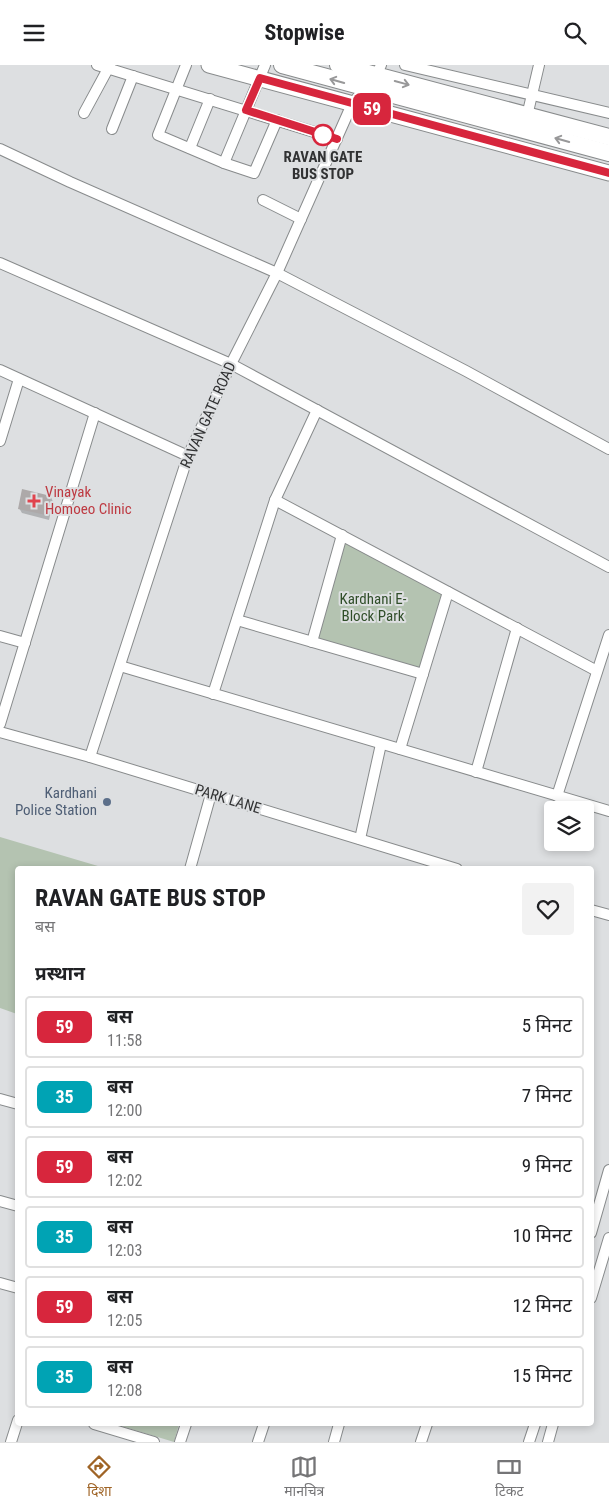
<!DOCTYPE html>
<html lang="hi">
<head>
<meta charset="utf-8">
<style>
  :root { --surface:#fff; --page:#f2f2f2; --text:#202124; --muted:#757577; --line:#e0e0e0; --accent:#9f6426 }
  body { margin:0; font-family:"Roboto Condensed","Noto Sans Devanagari",sans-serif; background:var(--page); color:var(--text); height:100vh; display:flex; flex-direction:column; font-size:19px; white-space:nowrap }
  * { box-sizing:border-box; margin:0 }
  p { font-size:16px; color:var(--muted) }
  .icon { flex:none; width:28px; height:28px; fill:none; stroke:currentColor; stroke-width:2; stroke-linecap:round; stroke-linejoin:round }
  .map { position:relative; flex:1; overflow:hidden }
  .sheet { position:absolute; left:15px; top:801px; width:579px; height:560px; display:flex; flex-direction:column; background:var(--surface); border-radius:5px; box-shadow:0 2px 8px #0003 }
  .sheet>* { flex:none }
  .badge { padding:0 10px; border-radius:8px; font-size:18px; line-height:32px }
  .tools { position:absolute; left:544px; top:736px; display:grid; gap:10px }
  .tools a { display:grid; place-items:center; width:50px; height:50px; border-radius:5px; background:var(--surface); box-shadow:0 2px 8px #0003; font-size:25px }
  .map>.badge { position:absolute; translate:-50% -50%; box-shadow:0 0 0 2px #fff }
  h2 { padding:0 20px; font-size:19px; line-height:45px }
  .round { display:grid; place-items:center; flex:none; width:52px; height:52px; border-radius:5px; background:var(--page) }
  .overview { display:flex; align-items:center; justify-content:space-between; height:85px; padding:0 20px }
  h1 { font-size:24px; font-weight:700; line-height:38px }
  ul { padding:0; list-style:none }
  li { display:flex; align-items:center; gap:15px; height:62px; margin:0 10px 8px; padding:0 10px; border:2px solid var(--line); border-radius:5px }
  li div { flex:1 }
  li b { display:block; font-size:19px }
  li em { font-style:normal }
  li .badge { min-width:55px; font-weight:700; text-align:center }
  header { display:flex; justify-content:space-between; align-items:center; height:65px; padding:0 20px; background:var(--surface); font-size:22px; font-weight:700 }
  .tab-bar { display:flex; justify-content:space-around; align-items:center; height:70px; border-top:1px solid var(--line); background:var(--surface); font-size:14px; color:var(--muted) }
  .tab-bar a { display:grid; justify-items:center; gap:2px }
  .tab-bar .active { color:var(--accent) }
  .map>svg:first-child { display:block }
  .green { fill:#b4c3b1 }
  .shadow { fill:#0003 }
  .building { fill:#ada9a9 }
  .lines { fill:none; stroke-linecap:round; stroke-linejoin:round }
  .street-casing { stroke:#888b8c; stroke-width:12 }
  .secondary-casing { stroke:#888b8c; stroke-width:17 }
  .primary-casing { stroke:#888b8c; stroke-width:18 }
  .street { stroke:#fff; stroke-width:10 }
  .secondary { stroke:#fff; stroke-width:15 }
  .primary { stroke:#fff; stroke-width:16 }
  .oneway { stroke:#989899 }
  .line-casing { stroke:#fff; stroke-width:11 }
  .line { stroke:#d7263d; stroke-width:8 }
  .stop-dot { fill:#fff; stroke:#d7263d; stroke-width:2.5 }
  .health-dot { fill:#e0444e; stroke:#dddfe1; stroke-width:2 }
  .service-dot { fill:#5c6f8a; stroke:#dddfe1; stroke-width:2 }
  .labels { text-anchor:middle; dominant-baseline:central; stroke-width:4; stroke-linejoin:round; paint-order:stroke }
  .stop-label { font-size:15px; font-weight:bold; fill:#313233; stroke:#dddfe1 }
  .street-label { font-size:15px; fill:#313233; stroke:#dddfe1 }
  .health-label { font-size:15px; fill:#be3a42; stroke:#dddfe1; text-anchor:start }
  .park-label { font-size:15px; fill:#304e29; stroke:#dddfe1 }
  .service-label { font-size:15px; fill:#4e5e75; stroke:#dddfe1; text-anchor:end }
</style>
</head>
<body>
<header><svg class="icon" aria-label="menu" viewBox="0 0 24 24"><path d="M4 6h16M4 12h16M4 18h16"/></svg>Stopwise<svg class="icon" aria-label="search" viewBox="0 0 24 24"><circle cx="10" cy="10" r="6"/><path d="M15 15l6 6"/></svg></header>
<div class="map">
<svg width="609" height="1377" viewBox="0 0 609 1377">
  <rect width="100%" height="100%" fill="#dddfe1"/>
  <g class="green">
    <polygon points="342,470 448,527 423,609 312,577"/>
    <polygon points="0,772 108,804 18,804 17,949 0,943"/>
    <polygon points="115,1359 179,1359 174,1377"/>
  </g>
  <polygon class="shadow" points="51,432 53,437 49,455 22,448 19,443"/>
  <polygon class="building" points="22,424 51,431 46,450 18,444"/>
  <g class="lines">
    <defs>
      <g id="street">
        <polyline points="97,0 337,74"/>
        <polyline points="186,0 158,70 224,98 254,108 277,55"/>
        <polyline points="405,0 609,48"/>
        <polyline points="84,48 110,0"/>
        <polyline points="527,51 539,0"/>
        <polyline points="112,64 133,11"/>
        <polyline points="190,83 210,34"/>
        <polyline points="0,84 70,117 277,208 466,306 609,384"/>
        <polyline points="224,98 265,0"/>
        <polyline points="263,135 301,154"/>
        <polyline points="0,198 231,299 609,502"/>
        <polyline points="0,305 188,391"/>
        <polyline points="0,376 19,314"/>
        <polyline points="275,435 597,606"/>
        <polyline points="237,555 423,609"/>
        <polyline points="0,571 25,578"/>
        <polyline points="312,577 342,470"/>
        <polyline points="120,601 609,746"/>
        <polyline points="213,629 275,435 317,345"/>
        <polyline points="0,659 95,348"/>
        <polyline points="0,667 90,692 457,804"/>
        <polyline points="400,684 448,527"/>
        <polyline points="90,692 188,391 231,299 277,208 352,39 376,11 381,0"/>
        <polyline points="476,707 517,563"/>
        <polyline points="557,731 609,570"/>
        <polyline points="360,774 381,679"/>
        <polyline points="190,804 211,729"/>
        <polyline points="591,845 609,850"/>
        <polyline points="0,1034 18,1039"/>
        <polyline points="0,1136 18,1141"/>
        <polyline points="591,1168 609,1105"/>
        <polyline points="0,1218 18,1223"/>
        <polyline points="591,1233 609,1173"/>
        <polyline points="94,1359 154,1377"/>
        <polyline points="11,1377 18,1355"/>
        <polyline points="180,1377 186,1359"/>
        <polyline points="258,1377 264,1359"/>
        <polyline points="334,1377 339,1359"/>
        <polyline points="421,1377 427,1359"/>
        <polyline points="529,1377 535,1359"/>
        <polyline points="548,1377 553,1359"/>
      </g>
      <polyline id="secondary" points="209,0 609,108"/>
      <g id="primary">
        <polyline points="282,0 609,88"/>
        <polyline points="338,0 609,72"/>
      </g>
    </defs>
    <use href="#street" class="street-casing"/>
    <use href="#secondary" class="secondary-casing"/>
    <use href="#primary" class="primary-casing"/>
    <use href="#street" class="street"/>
    <use href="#secondary" class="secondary"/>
    <use href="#primary" class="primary"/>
  </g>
  <defs><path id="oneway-shaft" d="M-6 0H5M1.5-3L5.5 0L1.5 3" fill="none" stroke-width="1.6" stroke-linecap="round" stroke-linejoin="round" transform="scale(1.25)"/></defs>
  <g class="oneway">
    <use href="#oneway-shaft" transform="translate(337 16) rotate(-164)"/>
    <use href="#oneway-shaft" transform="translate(402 18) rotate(15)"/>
    <use href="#oneway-shaft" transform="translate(562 75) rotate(-164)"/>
  </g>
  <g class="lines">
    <defs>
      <polyline id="line" points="337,74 246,45 260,13 609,108"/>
    </defs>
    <use href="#line" class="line-casing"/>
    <use href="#line" class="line"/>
  </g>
  <circle class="stop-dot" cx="323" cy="70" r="10"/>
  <path class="health-dot" d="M31.5 428.5h5v5h5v5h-5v5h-5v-5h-5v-5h5z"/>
  <circle class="service-dot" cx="107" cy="737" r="5"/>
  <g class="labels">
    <g class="stop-label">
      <text x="323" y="92">RAVAN GATE<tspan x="323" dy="17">BUS STOP</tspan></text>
    </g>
    <g class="street-label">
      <text transform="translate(208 350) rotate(-66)">RAVAN GATE ROAD</text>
      <text transform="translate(228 734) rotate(17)">PARK LANE</text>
    </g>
    <g class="health-label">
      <text x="45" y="427">Vinayak<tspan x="45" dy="17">Homoeo Clinic</tspan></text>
    </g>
    <g class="park-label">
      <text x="373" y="534">Kardhani E-<tspan x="373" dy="17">Block Park</tspan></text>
    </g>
    <g class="service-label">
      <text x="97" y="728">Kardhani<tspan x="97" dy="17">Police Station</tspan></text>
    </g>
  </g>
</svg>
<div class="tools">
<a><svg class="icon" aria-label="layers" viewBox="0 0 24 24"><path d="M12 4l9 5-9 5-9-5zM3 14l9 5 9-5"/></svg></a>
</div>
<b class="badge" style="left:372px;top:44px;background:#d7263d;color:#fff">59</b>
<section class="sheet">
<div class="overview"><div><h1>RAVAN GATE BUS STOP</h1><p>बस</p></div><a class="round"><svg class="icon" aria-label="heart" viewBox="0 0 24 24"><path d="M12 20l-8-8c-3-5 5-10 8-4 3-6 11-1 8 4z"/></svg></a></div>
<h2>प्रस्थान</h2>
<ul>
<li><span class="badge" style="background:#d7263d;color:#fff">59</span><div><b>बस</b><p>11:58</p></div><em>5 मिनट</em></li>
<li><span class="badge" style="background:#00a3b4;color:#fff">35</span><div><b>बस</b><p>12:00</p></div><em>7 मिनट</em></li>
<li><span class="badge" style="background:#d7263d;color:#fff">59</span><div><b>बस</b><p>12:02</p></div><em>9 मिनट</em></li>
<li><span class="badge" style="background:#00a3b4;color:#fff">35</span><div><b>बस</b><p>12:03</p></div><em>10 मिनट</em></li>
<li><span class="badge" style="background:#d7263d;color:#fff">59</span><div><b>बस</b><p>12:05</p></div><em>12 मिनट</em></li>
<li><span class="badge" style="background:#00a3b4;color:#fff">35</span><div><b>बस</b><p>12:08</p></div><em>15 मिनट</em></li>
</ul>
</section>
</div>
<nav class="tab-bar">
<a class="active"><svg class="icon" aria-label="directions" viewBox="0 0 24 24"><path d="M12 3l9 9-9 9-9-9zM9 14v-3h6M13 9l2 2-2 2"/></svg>दिशा</a>
<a><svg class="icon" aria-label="map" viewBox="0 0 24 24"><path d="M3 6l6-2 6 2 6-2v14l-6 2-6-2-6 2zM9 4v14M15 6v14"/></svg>मानचित्र</a>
<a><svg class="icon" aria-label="tickets" viewBox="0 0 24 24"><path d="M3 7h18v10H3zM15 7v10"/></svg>टिकट</a>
</nav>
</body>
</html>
